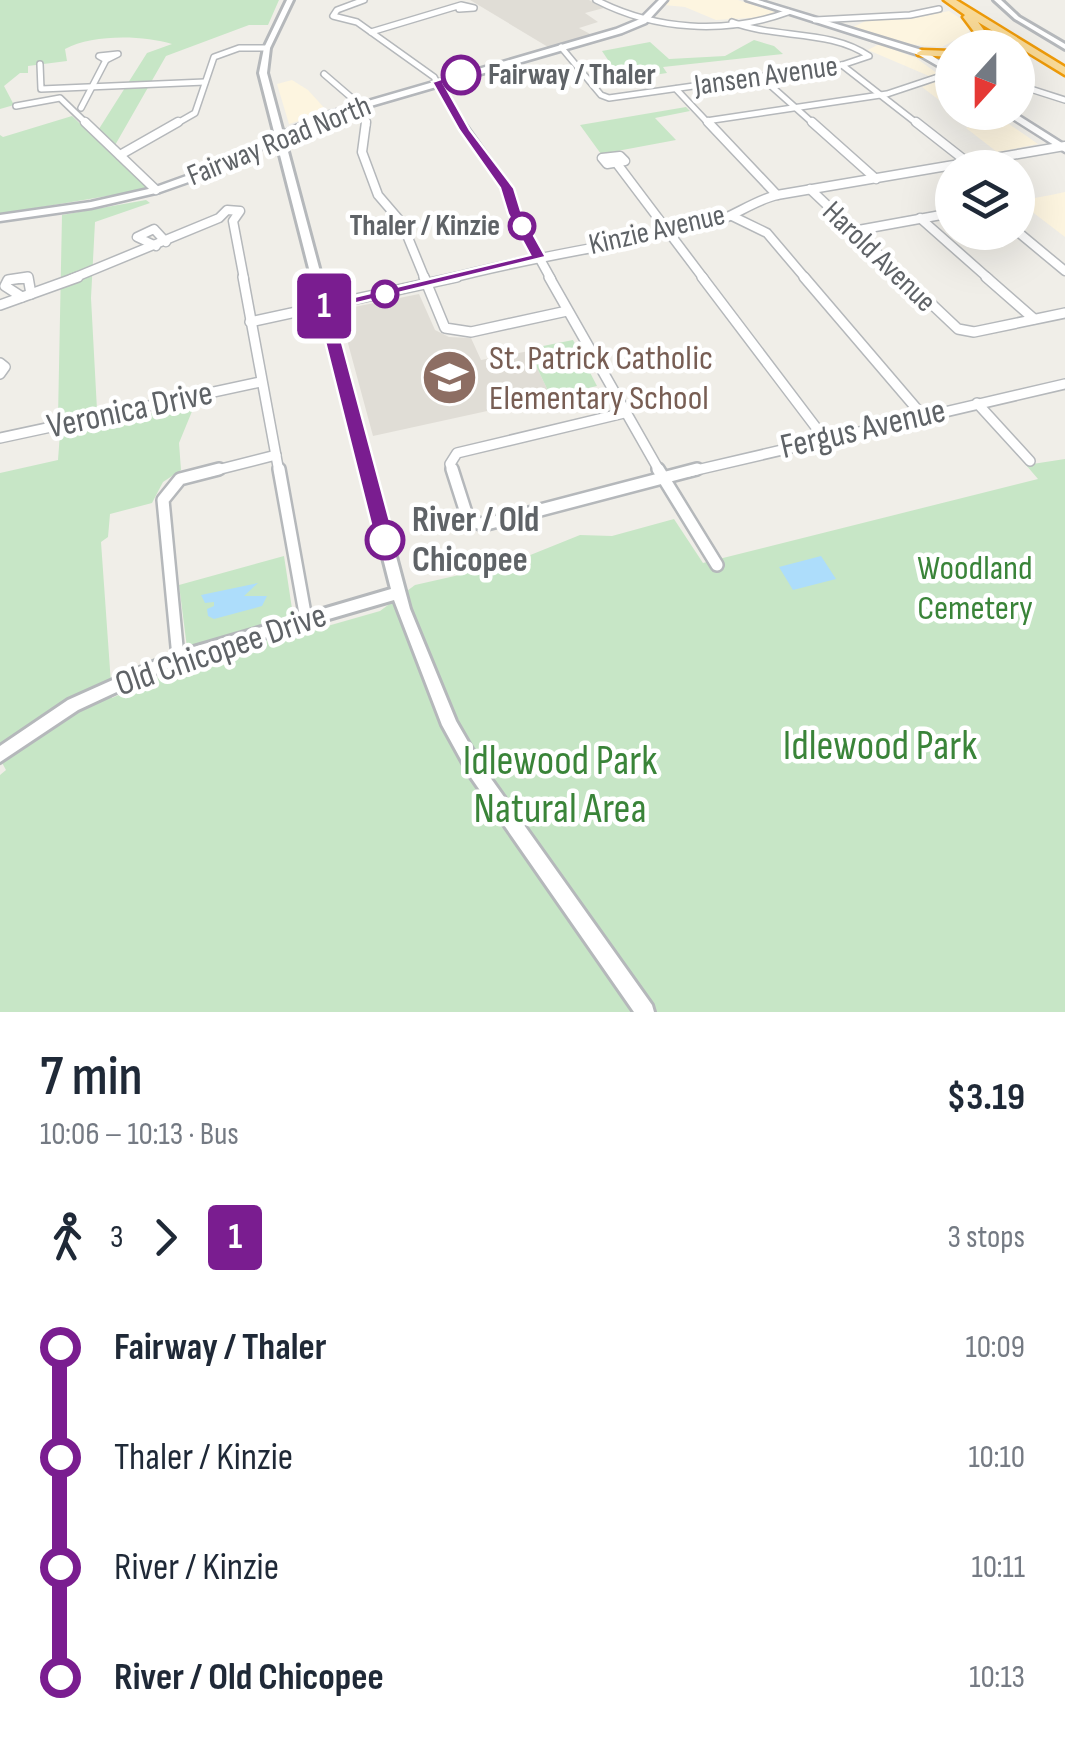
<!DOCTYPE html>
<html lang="en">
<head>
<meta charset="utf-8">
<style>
  :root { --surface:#fff; --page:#f6f6f7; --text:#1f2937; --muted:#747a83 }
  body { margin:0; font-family:"Sofia Sans Condensed",sans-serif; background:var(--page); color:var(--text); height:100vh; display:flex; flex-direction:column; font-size:38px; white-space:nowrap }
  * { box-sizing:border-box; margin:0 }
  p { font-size:32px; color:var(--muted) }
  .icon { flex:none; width:55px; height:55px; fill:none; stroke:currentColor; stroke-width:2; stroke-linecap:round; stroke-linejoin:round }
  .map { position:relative; height:1012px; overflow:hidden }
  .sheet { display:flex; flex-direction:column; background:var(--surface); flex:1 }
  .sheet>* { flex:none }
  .badge { padding:0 20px; border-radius:8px; font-size:35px; line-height:65px }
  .needle { width:65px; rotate:201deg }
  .fabs { position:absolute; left:935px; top:30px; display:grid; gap:20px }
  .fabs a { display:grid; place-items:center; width:100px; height:100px; border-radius:50%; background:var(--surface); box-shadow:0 10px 40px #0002; font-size:50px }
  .map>.badge { position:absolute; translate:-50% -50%; box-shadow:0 0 0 5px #fff }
  .legs { display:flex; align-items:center; gap:15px; height:110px; padding:0 40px; font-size:32px }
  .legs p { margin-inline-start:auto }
  .head { display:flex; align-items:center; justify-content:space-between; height:170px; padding:0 40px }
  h1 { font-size:55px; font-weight:600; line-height:75px }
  ul { padding:0 40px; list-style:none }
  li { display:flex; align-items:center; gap:35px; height:110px; font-size:38px }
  li i { display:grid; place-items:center; width:15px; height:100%; margin:0 12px; background:currentColor }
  li i::after { content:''; width:25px; height:25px; margin:-12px; border:8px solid; border-radius:50%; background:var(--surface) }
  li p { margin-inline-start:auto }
  li:first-child i { background:linear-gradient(#0000 50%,currentColor 0) }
  li:last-child i { background:linear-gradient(currentColor 50%,#0000 0) }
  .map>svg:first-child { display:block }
  .commercial { fill:#fdf5e0 }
  .education { fill:#e0ddd6 }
  .green { fill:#c7e6c6 }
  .water { fill:#adddfb }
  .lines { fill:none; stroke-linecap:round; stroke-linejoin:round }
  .minor-far3-casing { stroke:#b5b8bb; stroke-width:8 }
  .minor-far2-casing { stroke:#b5b8bb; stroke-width:11 }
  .minor-far1-casing { stroke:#b5b8bb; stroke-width:12 }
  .minor-casing { stroke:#b5b8bb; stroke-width:16 }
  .tertiary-casing { stroke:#b5b8bb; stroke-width:6 }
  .secondary-casing { stroke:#b4b7bb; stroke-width:5 }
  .motorway-casing { stroke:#ee9b0a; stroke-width:5 }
  .minor-far3 { stroke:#fff; stroke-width:5 }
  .minor-far2 { stroke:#fff; stroke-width:8 }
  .minor-far1 { stroke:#fff; stroke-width:9 }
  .minor { stroke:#fff; stroke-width:11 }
  .tertiary { fill:#fff; fill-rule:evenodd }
  .secondary { fill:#fff; fill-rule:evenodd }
  .motorway { fill:#f9da97; fill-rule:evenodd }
  .line-1 { fill:#7a1d90; stroke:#fff; stroke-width:2.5 }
  .stop-1-dot { fill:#fff; stroke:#7a1d90; stroke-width:5 }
  .labels { text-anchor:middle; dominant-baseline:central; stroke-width:9; stroke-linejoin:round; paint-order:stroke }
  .far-stop-label { font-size:30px; font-weight:bold; fill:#5f6367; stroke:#fff; text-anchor:start }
  .far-street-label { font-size:30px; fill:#5f6367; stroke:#fff }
  .education-label { font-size:35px; fill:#785e54; stroke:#fff; text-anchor:start }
  .street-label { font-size:35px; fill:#5f6367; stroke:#fff }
  .stop-label { font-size:35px; font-weight:bold; fill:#5f6367; stroke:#fff; text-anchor:start }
  .park-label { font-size:35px; fill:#3a8439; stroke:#fff }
  .near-park-label { font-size:42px; fill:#3a8439; stroke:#fff }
</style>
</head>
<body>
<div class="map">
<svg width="1065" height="1012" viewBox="0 0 1065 1012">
  <rect width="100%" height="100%" fill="#f0eee8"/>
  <g class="commercial">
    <polygon points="668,0 738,0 778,13 764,17 716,20 685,7 664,5"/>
    <polygon points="949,11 969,24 969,32 942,47 906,44 853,27 870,19 920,17"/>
    <polygon points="879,44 916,58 952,84 952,110 922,87 935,82 929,76 868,50"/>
    <polygon points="292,80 308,90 328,112 289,124 277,84"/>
    <polygon points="955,113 993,113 1038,144 997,152 966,128 972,126"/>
    <polygon points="1065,192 1065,237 1018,201 1051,195"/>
  </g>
  <g class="education">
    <polygon points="470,0 589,0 604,8 585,13 598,22 579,28 592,35 548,47"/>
    <polygon points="419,294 435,330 449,337 471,338 481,360 529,351 551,397 373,436 339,310"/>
  </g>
  <g class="green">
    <path d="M 0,0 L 279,0 L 268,25 L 249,25 L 166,56 L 114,147 L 97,132 L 147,53 L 172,44 C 143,35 92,34 65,49 L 67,61 L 28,66 L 28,73 L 20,73 L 4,86 L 14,105 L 0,109 Z"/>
    <polygon points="754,40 774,46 783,54 663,67 667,73 627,79 615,66 587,70 582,64 608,60 602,51 650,42 669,59 725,56"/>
    <polygon points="686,107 690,111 655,118 676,140 601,154 580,125"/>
    <polygon points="72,116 149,189 0,214 0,135 3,137"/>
    <polygon points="146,200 150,203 95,222 91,298 97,410 58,418 62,215"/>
    <polygon points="573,340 597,386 551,397 528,349"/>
    <polygon points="195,404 179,443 181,470 163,482 152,503 110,514 108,537 101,542 112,698 189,663 179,585 284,556 296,635 380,611 415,585 508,564 580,535 612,536 674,519 703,563 1038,479 1026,465 1065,459 1065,1012 0,1012 0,775 6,770 0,759 0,473 58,460 60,433"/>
  </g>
  <g class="water">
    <polygon points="821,556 836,579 793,590 779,567"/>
    <polygon points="258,583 244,596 267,596 262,606 214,619 208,616 207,609 214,606 214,602 205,603 201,595"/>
  </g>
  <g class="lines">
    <defs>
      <g id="minor-far3">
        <polyline points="364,0 337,10 333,16 357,22 434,77 462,125"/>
        <path d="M 596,0 C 654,30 725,35 788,12"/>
        <polyline points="815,20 910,15 939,9"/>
        <polyline points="371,32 461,5 474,8 459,9"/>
        <path d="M 561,47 L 601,95 L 609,98 L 842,65 L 869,56 C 830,29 775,39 732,22"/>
        <polygon points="118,54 106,60 99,56"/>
        <polyline points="40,64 41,89 205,82"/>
        <polyline points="842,65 919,125"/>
        <polyline points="324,74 360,105 367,125"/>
        <polyline points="760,76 815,125"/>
        <polyline points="1018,85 1065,100"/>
        <polyline points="676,89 710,125"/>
        <polyline points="16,106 60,98 88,125"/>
        <polyline points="81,108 106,60"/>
        <polyline points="706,121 887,94 938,77"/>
        <polyline points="174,125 195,113 214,57 239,48 267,48"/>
      </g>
      <g id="minor-far2">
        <polyline points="85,122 156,190"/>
        <polyline points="366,122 362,152 378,195 402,223 425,279"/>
        <polyline points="460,122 507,188 515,214 551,279"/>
        <polyline points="708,122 777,195"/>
        <polyline points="812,122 876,179"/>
        <polyline points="916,122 967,162"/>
        <polyline points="120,155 178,122"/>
        <polygon points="620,156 625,161 607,164 602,158"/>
        <polyline points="618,165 704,279"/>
        <polyline points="810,189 905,279"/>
        <polyline points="732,216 767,233 806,279"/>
        <polyline points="920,218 989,279"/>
        <polyline points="853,231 952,213"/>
        <polyline points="1018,232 1065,271"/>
        <polyline points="156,246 137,237 154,229 166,242"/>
        <polyline points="14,279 28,279"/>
        <polyline points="71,279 219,218 227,210 240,211 233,221 244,279"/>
        <path d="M 448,279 C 533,256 620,245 706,225 C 731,219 752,201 777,195 L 1065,146"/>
      </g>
      <g id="minor-far1">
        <polyline points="243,277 279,472"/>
        <polyline points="424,277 445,328 471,332 567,311"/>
        <polyline points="549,277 660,472"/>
        <polyline points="702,277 824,438"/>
        <polyline points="804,277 922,415"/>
        <polyline points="903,277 958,329 974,332 1065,313"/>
        <polyline points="986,277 1034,319"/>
        <polyline points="22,297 5,286 8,280 28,277 31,294"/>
        <polyline points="0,305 78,277"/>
        <polyline points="250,322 457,277"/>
        <polyline points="0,363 5,367 0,374"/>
        <polyline points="977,403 1030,461"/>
        <polyline points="0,438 260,382"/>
        <polyline points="209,472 276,455"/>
        <polyline points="453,472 450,464 457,453 624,413"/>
        <polyline points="688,472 1065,384"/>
      </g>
      <g id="minor">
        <polyline points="279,469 306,619"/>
        <polyline points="452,469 468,519 483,525 697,469"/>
        <polyline points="658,469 717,565"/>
        <polyline points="178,657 163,500 180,479 219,469"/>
      </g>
      <g id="tertiary">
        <polygon points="287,0 293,0 270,48 267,73 410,609 456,721 482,766 652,1005 654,1012 634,1012 470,776 442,725 394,600 181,662 78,710 0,762 0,746 68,700 173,653 391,589 259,73 264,48"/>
        <polygon points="994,0 1001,0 1019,17 1065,44 1065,49 1015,19"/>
      </g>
      <g id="secondary">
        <polygon points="659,0 667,0 646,23 622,33 326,119 197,179 160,192 91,208 0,221 0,215 91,202 153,188 189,175 320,115 616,29 640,19"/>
        <polygon points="746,0 758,0 925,51 952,69 952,74 919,55"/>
        <polygon points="1002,112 1013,112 1065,145 1065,152"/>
      </g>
      <g id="motorway">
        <polygon points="944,0 956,0 1065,67 1065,75 978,22 986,33 973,48 961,48 975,33 963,17 965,15"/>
        <polygon points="922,50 952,51 952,57 918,55 917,53"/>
      </g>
    </defs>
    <use href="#minor-far3" class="minor-far3-casing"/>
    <use href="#minor-far2" class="minor-far2-casing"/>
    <use href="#minor-far1" class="minor-far1-casing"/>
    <use href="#minor" class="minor-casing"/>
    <use href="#tertiary" class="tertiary-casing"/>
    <use href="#secondary" class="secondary-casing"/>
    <use href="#motorway" class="motorway-casing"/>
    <use href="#minor-far3" class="minor-far3"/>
    <use href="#minor-far2" class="minor-far2"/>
    <use href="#minor-far1" class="minor-far1"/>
    <use href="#minor" class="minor"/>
    <use href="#tertiary" class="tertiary"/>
    <use href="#secondary" class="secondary"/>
    <use href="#motorway" class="motorway"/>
  </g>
  <polygon class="line-1" points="461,72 465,78 444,84 470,130 514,188 522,214 546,257 333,309 395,540 385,547 375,540 316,306 530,255 508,214 500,188 459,130 432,82"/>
  <defs>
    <symbol id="school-disc" viewBox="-11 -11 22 22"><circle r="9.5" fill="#8d6e63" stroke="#fff"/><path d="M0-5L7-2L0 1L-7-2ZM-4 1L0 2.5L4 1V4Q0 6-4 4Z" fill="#fff"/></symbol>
  </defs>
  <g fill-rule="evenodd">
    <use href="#school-disc" x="418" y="346" width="63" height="63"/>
  </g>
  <g class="stop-1-dot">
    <circle cx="461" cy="75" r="18"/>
    <circle cx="522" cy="226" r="12"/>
    <circle cx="385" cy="294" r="12"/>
    <circle cx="385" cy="540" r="18"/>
  </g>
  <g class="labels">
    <g class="far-stop-label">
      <text x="488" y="75">Fairway / Thaler</text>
      <text x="500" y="226" text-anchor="end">Thaler / Kinzie</text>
    </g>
    <g class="far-street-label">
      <text transform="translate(766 76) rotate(-8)">Jansen Avenue</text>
      <text transform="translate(279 141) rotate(-22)">Fairway Road North</text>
      <text transform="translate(657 230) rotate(-13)">Kinzie Avenue</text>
      <text transform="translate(879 257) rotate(44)">Harold Avenue</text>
    </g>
    <g class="education-label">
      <text x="489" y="358">St. Patrick Catholic<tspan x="489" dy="40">Elementary School</tspan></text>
    </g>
    <g class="street-label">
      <text transform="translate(130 410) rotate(-12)">Veronica Drive</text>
      <text transform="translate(863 429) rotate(-13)">Fergus Avenue</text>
      <text transform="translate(221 650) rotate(-19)">Old Chicopee Drive</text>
    </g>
    <g class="stop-label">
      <text x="412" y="520">River / Old<tspan x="412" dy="40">Chicopee</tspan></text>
    </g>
    <g class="park-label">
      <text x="975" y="568">Woodland<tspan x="975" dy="40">Cemetery</tspan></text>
    </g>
    <g class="near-park-label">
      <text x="880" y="746">Idlewood Park</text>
      <text x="560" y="761">Idlewood Park<tspan x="560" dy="48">Natural Area</tspan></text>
    </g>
  </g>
</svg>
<div class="fabs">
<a><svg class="needle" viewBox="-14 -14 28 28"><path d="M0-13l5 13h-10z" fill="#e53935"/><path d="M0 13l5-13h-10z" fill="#747a83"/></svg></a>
<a><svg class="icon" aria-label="layers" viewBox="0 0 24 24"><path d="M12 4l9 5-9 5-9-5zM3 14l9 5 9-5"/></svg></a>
</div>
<b class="badge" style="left:324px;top:306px;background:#7a1d90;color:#fff">1</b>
</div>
<section class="sheet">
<div class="head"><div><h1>7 min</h1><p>10:06 – 10:13 · Bus</p></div><b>$3.19</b></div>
<div class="legs"><svg class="icon" aria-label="walk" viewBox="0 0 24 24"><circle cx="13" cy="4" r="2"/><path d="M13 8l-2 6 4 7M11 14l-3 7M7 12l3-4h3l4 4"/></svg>3<svg class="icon" aria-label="forward" viewBox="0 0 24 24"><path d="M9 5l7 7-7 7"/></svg><b class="badge" style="background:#7a1d90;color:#fff">1</b><p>3 stops</p></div>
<ul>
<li><i style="color:#7a1d90"></i><b>Fairway / Thaler</b><p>10:09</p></li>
<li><i style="color:#7a1d90"></i><span>Thaler / Kinzie</span><p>10:10</p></li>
<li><i style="color:#7a1d90"></i><span>River / Kinzie</span><p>10:11</p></li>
<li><i style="color:#7a1d90"></i><b>River / Old Chicopee</b><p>10:13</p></li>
</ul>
</section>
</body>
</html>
